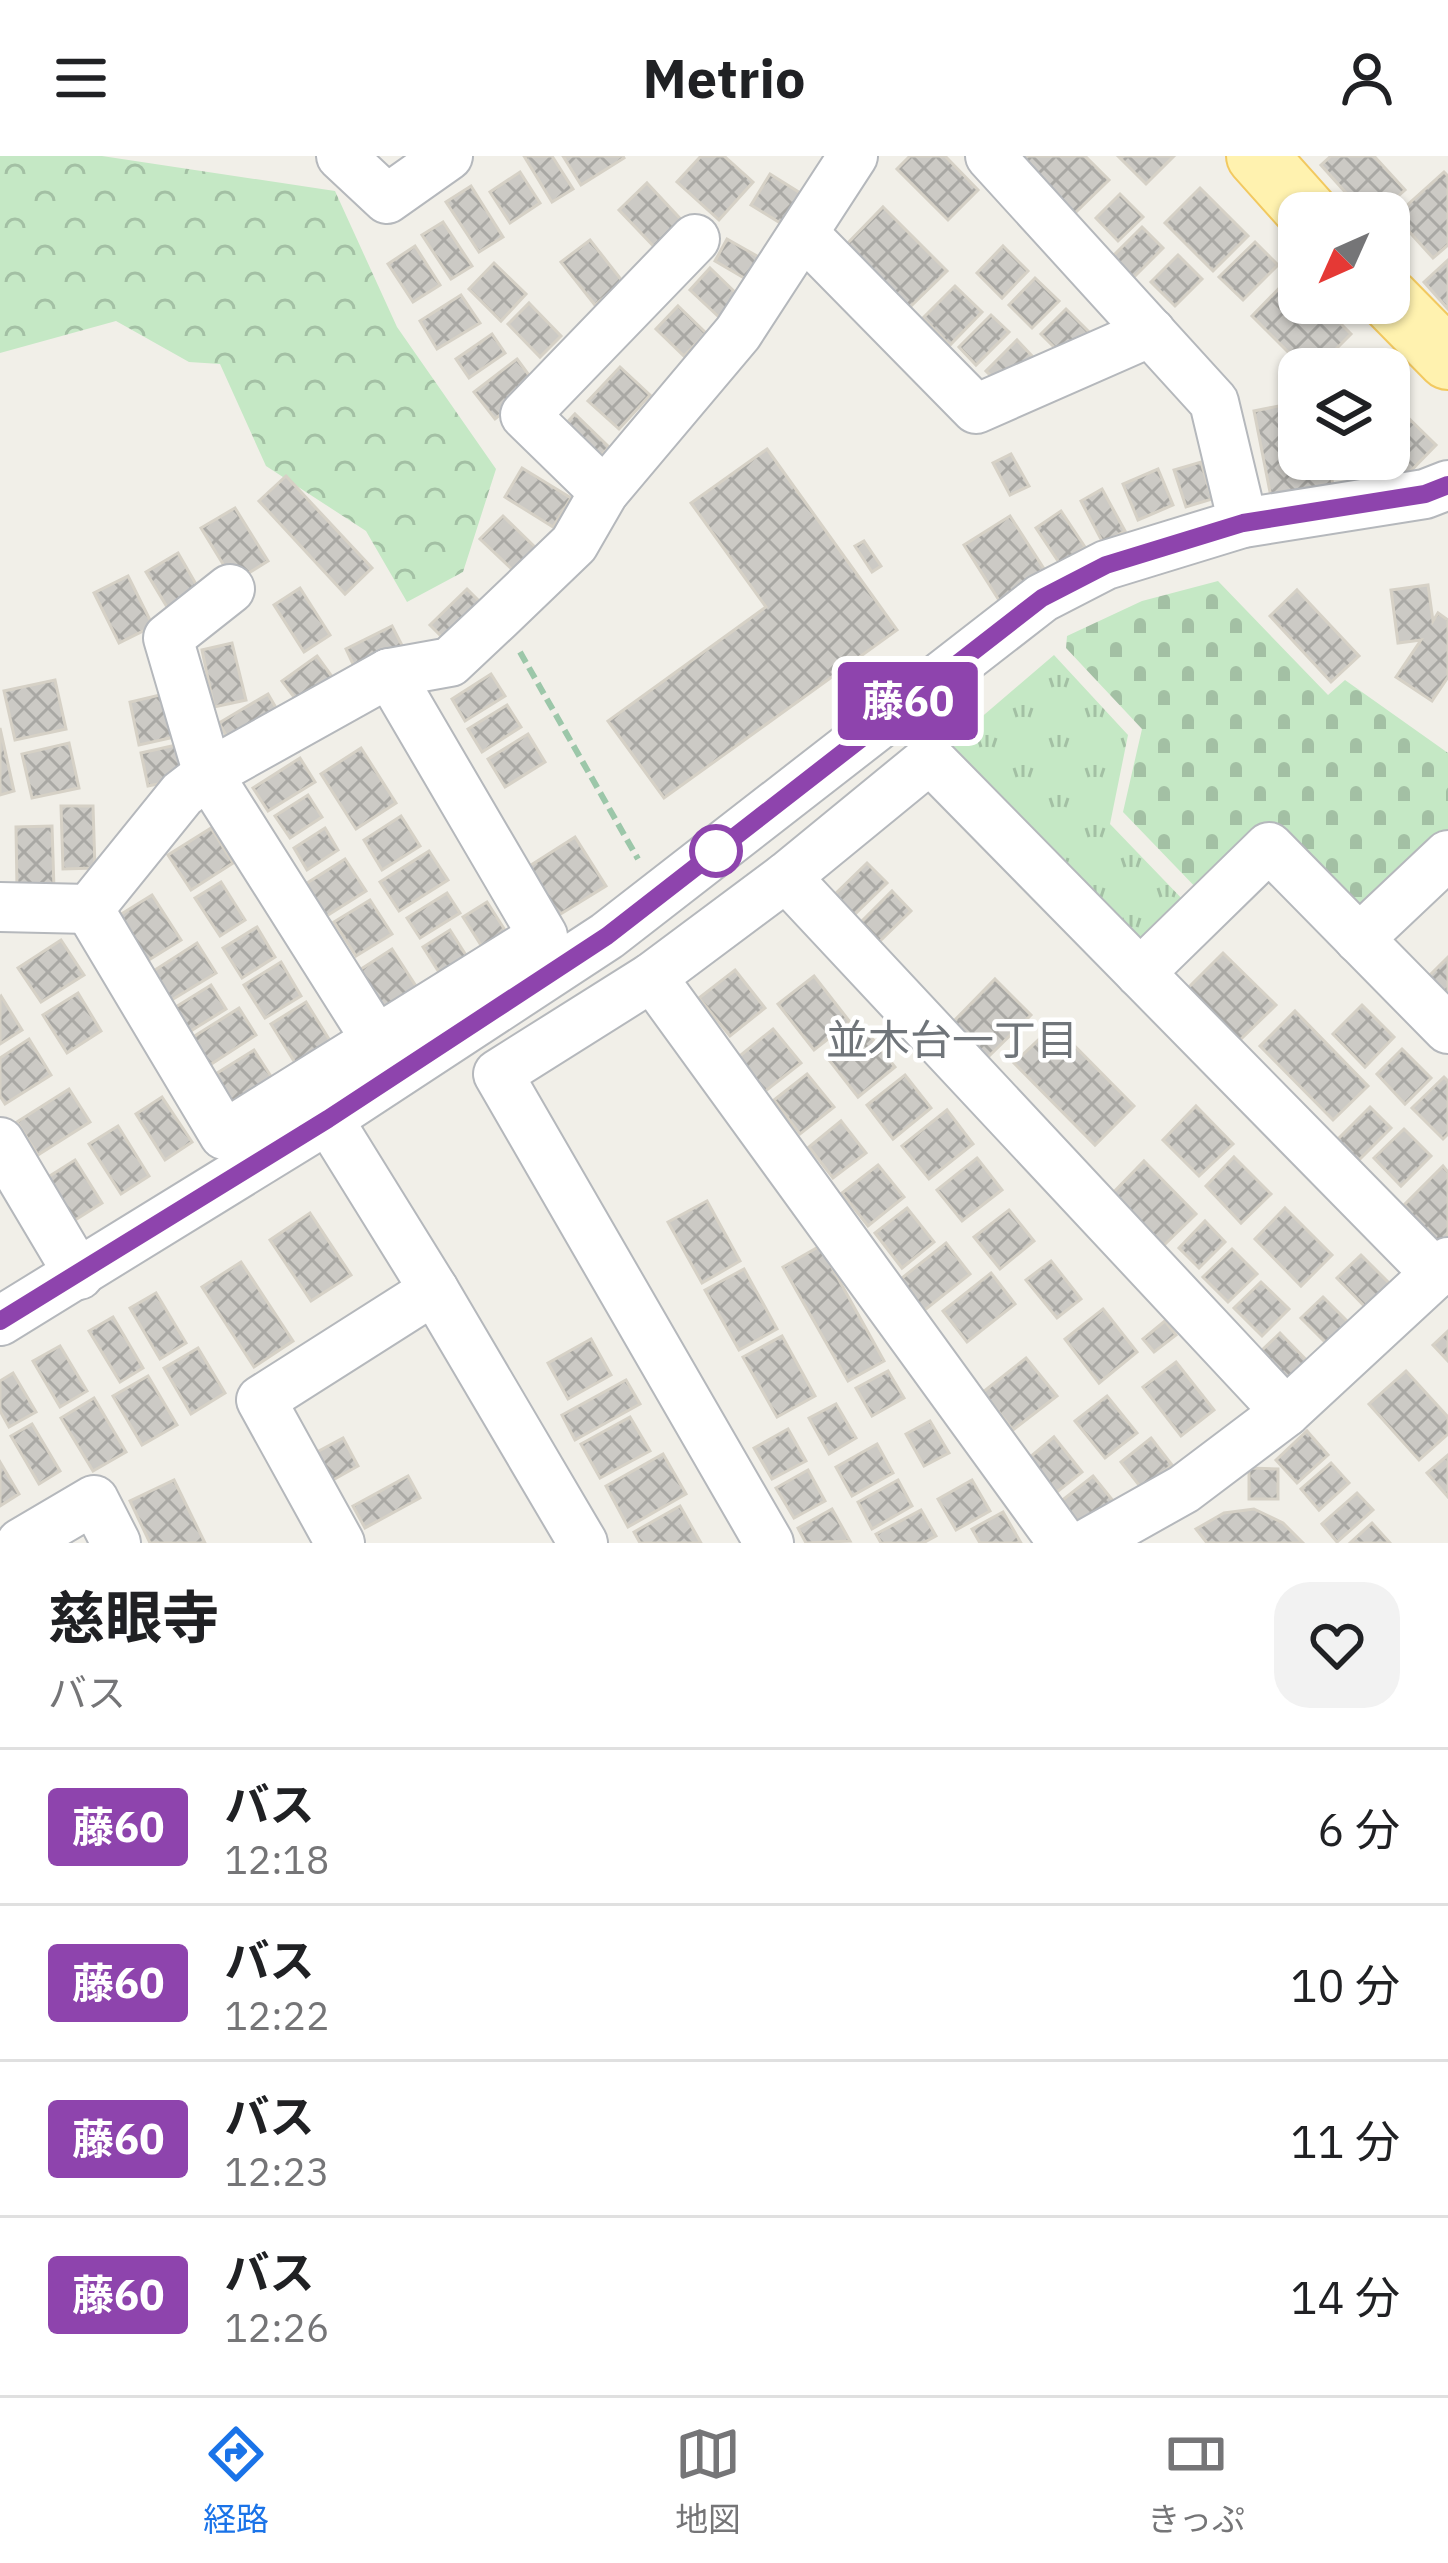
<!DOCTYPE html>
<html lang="ja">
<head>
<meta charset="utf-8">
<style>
  :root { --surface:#fff; --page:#f2f2f2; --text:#202124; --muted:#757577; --line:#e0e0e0; --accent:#1a73e8 }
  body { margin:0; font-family:"IBM Plex Sans","Noto Sans JP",sans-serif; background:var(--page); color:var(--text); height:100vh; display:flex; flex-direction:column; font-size:45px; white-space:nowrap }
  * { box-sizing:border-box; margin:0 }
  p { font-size:39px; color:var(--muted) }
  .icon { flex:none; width:66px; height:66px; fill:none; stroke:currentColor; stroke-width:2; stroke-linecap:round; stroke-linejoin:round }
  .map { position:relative; height:1387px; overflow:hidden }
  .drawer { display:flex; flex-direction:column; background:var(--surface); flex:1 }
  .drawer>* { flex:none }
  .badge { padding:0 24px; border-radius:9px; font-size:42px; line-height:78px }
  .needle { width:78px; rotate:225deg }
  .controls { position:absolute; left:1278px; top:36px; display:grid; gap:24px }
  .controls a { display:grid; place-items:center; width:132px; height:132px; border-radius:24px; background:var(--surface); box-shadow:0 3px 9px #0004; font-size:60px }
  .map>.badge { position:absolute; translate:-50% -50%; box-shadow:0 0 0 6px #fff }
  .round { display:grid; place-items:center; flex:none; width:126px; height:126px; border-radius:36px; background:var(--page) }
  .headline { display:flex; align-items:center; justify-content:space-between; height:204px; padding:0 48px }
  h1 { font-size:57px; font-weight:700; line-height:90px }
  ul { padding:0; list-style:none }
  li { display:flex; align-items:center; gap:36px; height:156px; padding:0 48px; border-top:3px solid var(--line) }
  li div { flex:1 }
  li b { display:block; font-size:45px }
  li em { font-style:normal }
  li .badge { min-width:132px; font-weight:700; text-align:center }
  header { display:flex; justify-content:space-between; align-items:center; height:156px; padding:0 48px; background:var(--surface); font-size:54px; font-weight:700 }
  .menu { display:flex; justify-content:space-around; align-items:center; height:168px; border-top:3px solid var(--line); background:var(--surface); font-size:33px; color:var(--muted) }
  .menu a { display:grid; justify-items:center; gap:6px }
  .menu .active { color:var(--accent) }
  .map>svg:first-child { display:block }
  .grass { fill:url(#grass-tufts) }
  .forest { fill:url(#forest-crowns) }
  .cemetery { fill:url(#cemetery-stones) }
  .building { fill:url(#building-cross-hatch); stroke:#d6d1c6; stroke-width:3 }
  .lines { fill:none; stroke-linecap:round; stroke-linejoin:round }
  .minor-casing { stroke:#b5b8bc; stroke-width:52 }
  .major-casing { stroke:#f2c960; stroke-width:64 }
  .path { stroke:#9cc7a9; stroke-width:6; stroke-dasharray:12 6; stroke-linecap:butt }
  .minor { stroke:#fff; stroke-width:48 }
  .major { stroke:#fff2af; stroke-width:60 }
  .line-casing { stroke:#fff; stroke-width:27 }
  .line { stroke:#8e44ad; stroke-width:18 }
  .stop-dot { fill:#fff; stroke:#8e44ad; stroke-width:6 }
  .labels { text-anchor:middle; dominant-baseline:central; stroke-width:9; stroke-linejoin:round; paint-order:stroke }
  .neighbourhood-label { font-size:42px; fill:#70757a; stroke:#fff }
</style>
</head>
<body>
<header><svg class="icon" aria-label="menu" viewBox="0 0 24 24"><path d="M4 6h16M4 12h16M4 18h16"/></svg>Metrio<svg class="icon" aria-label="person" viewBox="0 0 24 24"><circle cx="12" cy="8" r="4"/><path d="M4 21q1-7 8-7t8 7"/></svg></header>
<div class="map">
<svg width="1448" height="1387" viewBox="0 0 1448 1387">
  <defs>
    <pattern id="grass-tufts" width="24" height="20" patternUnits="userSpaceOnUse" patternTransform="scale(3)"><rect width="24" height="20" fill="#c5e8c5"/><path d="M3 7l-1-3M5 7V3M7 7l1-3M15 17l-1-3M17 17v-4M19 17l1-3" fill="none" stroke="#a3c0a4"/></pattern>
    <pattern id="forest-crowns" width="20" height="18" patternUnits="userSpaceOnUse" patternTransform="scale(3)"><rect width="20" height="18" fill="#c5e8c5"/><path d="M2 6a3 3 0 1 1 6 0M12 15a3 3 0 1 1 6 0" fill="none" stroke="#a3c0a4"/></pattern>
    <pattern id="cemetery-stones" width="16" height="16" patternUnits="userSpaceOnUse" patternTransform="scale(3)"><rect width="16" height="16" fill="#c5e8c5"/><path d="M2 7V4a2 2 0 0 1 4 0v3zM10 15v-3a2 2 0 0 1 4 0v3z" fill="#a3c0a4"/></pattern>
    <pattern id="building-cross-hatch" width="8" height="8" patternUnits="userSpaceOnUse" patternTransform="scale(3)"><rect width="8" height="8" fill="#cccac5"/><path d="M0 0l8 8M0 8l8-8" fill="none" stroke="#a9a8a4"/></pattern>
  </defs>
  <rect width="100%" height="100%" fill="#f1efe8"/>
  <polygon class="grass" points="1054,499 1128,579 1110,668 1188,749 1142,794 943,594"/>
  <polygon class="forest" points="0,0 102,0 335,35 397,171 496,313 463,416 407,446 366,375 266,310 220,208 189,206 116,165 0,197"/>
  <polygon class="cemetery" points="1218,425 1328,539 1345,524 1448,597 1448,677 1370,754 1355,753 1272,668 1202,738 1123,656 1142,573 1066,492 1067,480 1142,445"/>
  <g class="building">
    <polygon points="524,0 552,0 573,33 552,46"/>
    <polygon points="563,0 623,0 624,2 581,29"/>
    <polygon points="701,0 724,0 753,26 719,64 677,26"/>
    <polygon points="910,0 945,0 978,34 948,64 897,13"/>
    <polygon points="1016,0 1085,0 1109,24 1074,58"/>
    <polygon points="1118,0 1174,0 1146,28"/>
    <polygon points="1331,0 1374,0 1405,34 1379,57 1364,57 1321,9"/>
    <polygon points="520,16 540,47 510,67 490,36"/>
    <polygon points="1444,16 1448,20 1448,89 1433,102 1395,60"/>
    <polygon points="770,18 805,40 785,70 751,49"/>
    <polygon points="647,27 688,71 660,97 619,54"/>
    <polygon points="471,30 503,81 479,96 446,46"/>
    <polygon points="1200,32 1248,80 1213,115 1165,67"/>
    <polygon points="1120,38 1143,61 1118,85 1096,62"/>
    <polygon points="883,51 947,115 908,153 845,90"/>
    <polygon points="443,66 472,110 451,123 422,79"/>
    <polygon points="1142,71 1163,92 1133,122 1112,101"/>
    <polygon points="727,83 764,104 751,126 715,105"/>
    <polygon points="590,84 623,126 595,149 561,106"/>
    <polygon points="1255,86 1278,109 1243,144 1219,121"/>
    <polygon points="415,90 440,129 413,146 388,108"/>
    <polygon points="1003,90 1028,115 1002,142 977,117"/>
    <polygon points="1178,99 1202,123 1175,150 1151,126"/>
    <polygon points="1448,104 1448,153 1424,126"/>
    <polygon points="494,107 526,138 501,165 469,133"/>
    <polygon points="710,112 741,142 721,163 690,134"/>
    <polygon points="1292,119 1299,126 1299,147 1320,147 1351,178 1316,213 1305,213 1252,160"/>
    <polygon points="1035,122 1059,145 1032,172 1009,149"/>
    <polygon points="955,130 982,156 950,189 923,162"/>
    <polygon points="461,139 480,167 437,193 420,165"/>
    <polygon points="529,147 561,180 540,201 508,168"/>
    <polygon points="678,150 706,177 684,200 656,173"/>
    <polygon points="1066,153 1091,178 1066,203 1041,178"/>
    <polygon points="991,159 1009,176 976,209 959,191"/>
    <polygon points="492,178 505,197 469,222 456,203"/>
    <polygon points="1017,184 1033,201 1003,232 986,215"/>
    <polygon points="517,203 537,230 495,263 474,236"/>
    <polygon points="620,211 650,239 619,273 588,245"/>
    <polygon points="1390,244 1436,289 1396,330 1369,303 1389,303"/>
    <polygon points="1299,246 1299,303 1328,303 1333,329 1271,341 1254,255"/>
    <polygon points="575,258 609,291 593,308 559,275"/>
    <polygon points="767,293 897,474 664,642 608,565 766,451 691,347"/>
    <polygon points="1011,298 1029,330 1010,339 993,307"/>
    <polygon points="1201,306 1212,343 1186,351 1174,314"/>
    <polygon points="522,312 571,342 553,371 505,341"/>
    <polygon points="1158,313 1173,349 1138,364 1123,328"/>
    <polygon points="286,320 372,412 345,438 259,345"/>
    <polygon points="1102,333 1125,375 1103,387 1081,345"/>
    <polygon points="235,352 268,405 234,426 201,372"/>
    <polygon points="1061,355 1085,391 1060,408 1036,372"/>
    <polygon points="503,360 539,395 517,418 480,383"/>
    <polygon points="1010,360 1048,419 1002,449 964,389"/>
    <polygon points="864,385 881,410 872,416 855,390"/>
    <polygon points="178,397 204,442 173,461 146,416"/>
    <polygon points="128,420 153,470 119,487 94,437"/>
    <polygon points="1428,429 1433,465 1438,457 1448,464 1448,521 1432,545 1396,521 1421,484 1398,487 1391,434"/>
    <polygon points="300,432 330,479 304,496 274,449"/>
    <polygon points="467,433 483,449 446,485 430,469"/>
    <polygon points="1297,434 1359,500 1331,526 1270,460"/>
    <polygon points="392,470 406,497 359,521 346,493"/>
    <polygon points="232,487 246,544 214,551 202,494"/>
    <polygon points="317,500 338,529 303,553 282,525"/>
    <polygon points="491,518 505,540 465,565 452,543"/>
    <polygon points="55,524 66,573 15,584 4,535"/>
    <polygon points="164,538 174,581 139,589 130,546"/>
    <polygon points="268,538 283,564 234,593 219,567"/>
    <polygon points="507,549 521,571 482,596 468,573"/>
    <polygon points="0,572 14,635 0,639"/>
    <polygon points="528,578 545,606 505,631 488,603"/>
    <polygon points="69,587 79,632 32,642 22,598"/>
    <polygon points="176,589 183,623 148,630 141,597"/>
    <polygon points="361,592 396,647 356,673 321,618"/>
    <polygon points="300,602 315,626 268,655 253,632"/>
    <polygon points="308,639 322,661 290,682 275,660"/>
    <polygon points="61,650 93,650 95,712 63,713"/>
    <polygon points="401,660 420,690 382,714 364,684"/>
    <polygon points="52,670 54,733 17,734 16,671"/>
    <polygon points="211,672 233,707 191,734 168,699"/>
    <polygon points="325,672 338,694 307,714 294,692"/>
    <polygon points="575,681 606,730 559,759 528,711"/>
    <polygon points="429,695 448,724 399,755 380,726"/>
    <polygon points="345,703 366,735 325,761 304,729"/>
    <polygon points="867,707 887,727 850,763 830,743"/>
    <polygon points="221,726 245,764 220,780 195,742"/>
    <polygon points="892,735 911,755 878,787 859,768"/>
    <polygon points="447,737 460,757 420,782 407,762"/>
    <polygon points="152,739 181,784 144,807 115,762"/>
    <polygon points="370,744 392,778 356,800 334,766"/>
    <polygon points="487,746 510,782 486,797 463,761"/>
    <polygon points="257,771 275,801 242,822 223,792"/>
    <polygon points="450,774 469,804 442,821 423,791"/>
    <polygon points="61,784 84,819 41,846 18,812"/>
    <polygon points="197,787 216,817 170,845 152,816"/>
    <polygon points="392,793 423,841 385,864 355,817"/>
    <polygon points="1223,797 1276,849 1239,885 1187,833"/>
    <polygon points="1448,801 1448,851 1421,828"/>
    <polygon points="281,806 301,840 265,862 244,829"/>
    <polygon points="735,814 765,852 730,880 699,842"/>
    <polygon points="814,820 850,866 814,894 778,848"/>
    <polygon points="995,823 1031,859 985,904 950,869"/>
    <polygon points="211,829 226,853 186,878 171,854"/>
    <polygon points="78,837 101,875 67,897 43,859"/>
    <polygon points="1,840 22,874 0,888 0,841"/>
    <polygon points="306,846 332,888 297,910 271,868"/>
    <polygon points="1362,849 1394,881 1365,911 1333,878"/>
    <polygon points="239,852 256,879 210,909 193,881"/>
    <polygon points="1295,855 1368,930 1333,964 1260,890"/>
    <polygon points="1054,869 1134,950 1095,989 1014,907"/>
    <polygon points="863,871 895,911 858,941 826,900"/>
    <polygon points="773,873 801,907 763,937 736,903"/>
    <polygon points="29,883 51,919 5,948 0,940 0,902"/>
    <polygon points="1402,893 1431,922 1405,948 1377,918"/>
    <polygon points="254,894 274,925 234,950 214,919"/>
    <polygon points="807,918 834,951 800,978 774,944"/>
    <polygon points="905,919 931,952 893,983 867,949"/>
    <polygon points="1444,921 1448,925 1448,978 1443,983 1412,952"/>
    <polygon points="69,933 90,966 38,999 17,966"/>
    <polygon points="162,941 192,986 165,1004 136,958"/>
    <polygon points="1196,950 1233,988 1199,1020 1163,984"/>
    <polygon points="1370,951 1391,972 1353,1010 1332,989"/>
    <polygon points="947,954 973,988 929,1023 902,990"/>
    <polygon points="841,965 866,997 833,1022 809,991"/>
    <polygon points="118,970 149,1020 121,1038 89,988"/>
    <polygon points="1404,973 1431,1000 1401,1030 1374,1002"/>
    <polygon points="1234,1001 1271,1038 1241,1067 1206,1030"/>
    <polygon points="977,1002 1002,1034 962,1065 937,1034"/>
    <polygon points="75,1004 102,1047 72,1066 45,1023"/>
    <polygon points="1144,1005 1196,1058 1159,1094 1108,1042"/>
    <polygon points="878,1009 904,1041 868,1070 842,1037"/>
    <polygon points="1443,1010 1448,1016 1448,1090 1443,1095 1401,1052"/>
    <polygon points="707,1045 740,1105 702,1127 668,1066"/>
    <polygon points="907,1052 934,1086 902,1112 875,1077"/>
    <polygon points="1285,1052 1332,1099 1301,1130 1255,1083"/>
    <polygon points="1009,1054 1034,1085 1000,1113 974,1081"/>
    <polygon points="310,1057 351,1119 311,1145 270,1084"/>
    <polygon points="1205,1065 1225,1086 1199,1112 1179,1092"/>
    <polygon points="946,1087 970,1118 921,1157 897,1126"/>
    <polygon points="820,1090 884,1205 848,1225 783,1111"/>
    <polygon points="1232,1093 1257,1118 1228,1146 1203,1121"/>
    <polygon points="1361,1099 1400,1138 1375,1161 1337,1122"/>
    <polygon points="1051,1105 1081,1143 1057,1162 1026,1124"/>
    <polygon points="241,1106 293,1185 254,1211 202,1131"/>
    <polygon points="744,1113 777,1173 739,1194 705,1134"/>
    <polygon points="991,1117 1015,1148 967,1186 943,1155"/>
    <polygon points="1261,1126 1289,1153 1262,1180 1234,1152"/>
    <polygon points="156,1137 186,1187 160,1203 130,1152"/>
    <polygon points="1323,1141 1352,1170 1330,1191 1301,1162"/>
    <polygon points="1103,1153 1137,1196 1099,1227 1065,1183"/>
    <polygon points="113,1161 143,1212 120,1226 89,1175"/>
    <polygon points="1165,1165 1176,1179 1154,1196 1143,1183"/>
    <polygon points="1448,1175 1448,1205 1433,1189"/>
    <polygon points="1280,1177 1318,1216 1299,1235 1260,1196"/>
    <polygon points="782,1180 815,1240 777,1261 743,1201"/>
    <polygon points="591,1183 611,1219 568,1243 548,1207"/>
    <polygon points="60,1190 87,1235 60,1251 33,1205"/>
    <polygon points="198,1192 225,1237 191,1258 164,1212"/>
    <polygon points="1026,1202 1057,1240 1013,1274 983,1236"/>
    <polygon points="1176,1206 1214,1254 1181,1280 1143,1231"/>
    <polygon points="888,1215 904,1242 872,1260 856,1232"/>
    <polygon points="1406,1215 1448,1261 1448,1278 1419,1304 1369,1248"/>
    <polygon points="13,1217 36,1256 9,1271 0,1255 0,1225"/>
    <polygon points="148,1220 177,1269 142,1289 113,1240"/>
    <polygon points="626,1224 640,1248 575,1284 562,1259"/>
    <polygon points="1107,1240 1137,1277 1105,1302 1075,1265"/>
    <polygon points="94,1242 126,1296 93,1315 61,1262"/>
    <polygon points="836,1248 856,1282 829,1298 809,1262"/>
    <polygon points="630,1261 650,1295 600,1322 581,1288"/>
    <polygon points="930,1265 949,1297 924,1310 906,1278"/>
    <polygon points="32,1268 60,1315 39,1328 11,1280"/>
    <polygon points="788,1273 806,1305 772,1323 754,1292"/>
    <polygon points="1307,1275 1328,1299 1297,1327 1276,1304"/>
    <polygon points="1054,1281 1082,1316 1057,1336 1029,1302"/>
    <polygon points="343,1282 358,1310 331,1325 315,1297"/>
    <polygon points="1151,1282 1172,1309 1142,1333 1121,1306"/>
    <polygon points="877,1288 893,1317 852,1340 836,1311"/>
    <polygon points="663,1298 686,1338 628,1371 606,1330"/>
    <polygon points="1448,1299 1448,1341 1427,1317"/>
    <polygon points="0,1306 19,1338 0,1350"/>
    <polygon points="1331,1307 1349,1327 1319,1354 1301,1333"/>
    <polygon points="1249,1312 1278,1313 1278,1343 1249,1343"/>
    <polygon points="808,1314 825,1345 794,1362 776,1332"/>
    <polygon points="408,1320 420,1342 365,1372 353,1350"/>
    <polygon points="1093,1320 1114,1346 1081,1372 1060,1346"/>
    <polygon points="174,1324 205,1387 150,1387 130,1345"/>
    <polygon points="898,1324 912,1350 872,1373 858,1346"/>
    <polygon points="972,1324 990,1355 956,1374 938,1343"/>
    <polygon points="1357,1337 1373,1354 1337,1386 1322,1368"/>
    <polygon points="680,1350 701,1387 640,1387 634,1376"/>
    <polygon points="832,1353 850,1385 806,1387 798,1372"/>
    <polygon points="1254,1353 1283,1367 1303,1387 1207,1387 1196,1373 1224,1357"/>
    <polygon points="921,1354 936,1380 923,1387 881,1387 876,1378"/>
    <polygon points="1003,1356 1021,1387 980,1387 972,1373"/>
    <polygon points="1372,1367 1390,1387 1350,1387"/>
  </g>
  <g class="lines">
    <defs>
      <g id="minor">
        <polyline points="341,0 387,43 448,0"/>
        <polyline points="990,0 1214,246 1243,367"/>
        <polyline points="804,78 976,253 1151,176"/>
        <polyline points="604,336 525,259 695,83"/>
        <polyline points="230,433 168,482 208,618 375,882"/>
        <polyline points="786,721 1286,1256"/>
        <polyline points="0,751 89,753 182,638 208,618 389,517 450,506 499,460 574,388 604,336 738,177 853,0"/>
        <polyline points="89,753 224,979 543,780 389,517"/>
        <polyline points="1359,783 1448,699"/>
        <polyline points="1140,817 1269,691 1448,873"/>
        <polyline points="652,821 1063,1387"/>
        <polyline points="328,963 434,1134 583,1387"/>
        <polyline points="0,986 79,1119"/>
        <polyline points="0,1165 328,963 607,780 1042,442 1106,409 1243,367 1425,338 1448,329"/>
        <polyline points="21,1387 94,1344 116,1387"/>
        <polyline points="340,1387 261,1244 434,1134"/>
        <polyline points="769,1387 498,918 652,821 786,721 930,603 1436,1118"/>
        <polyline points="1088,1387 1184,1333 1286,1256 1448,1106"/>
      </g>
      <g id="major">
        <polyline points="1257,0 1308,57"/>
        <polyline points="1389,143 1448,203"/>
      </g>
    </defs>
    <use href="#minor" class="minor-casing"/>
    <use href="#major" class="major-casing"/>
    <polyline class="path" points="520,496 638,703"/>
    <use href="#minor" class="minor"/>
    <use href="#major" class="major"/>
  </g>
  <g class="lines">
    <defs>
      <polyline id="line" points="0,1165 328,963 607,780 1042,442 1106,409 1243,367 1425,338 1448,329"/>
    </defs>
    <use href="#line" class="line-casing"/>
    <use href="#line" class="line"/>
  </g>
  <circle class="stop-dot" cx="716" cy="695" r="24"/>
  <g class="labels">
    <g class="neighbourhood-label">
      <text x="952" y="883">並木台一丁目</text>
    </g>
  </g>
</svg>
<div class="controls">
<a><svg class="needle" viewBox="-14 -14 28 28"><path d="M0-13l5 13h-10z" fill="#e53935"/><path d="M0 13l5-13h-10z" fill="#757577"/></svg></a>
<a><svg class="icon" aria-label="layers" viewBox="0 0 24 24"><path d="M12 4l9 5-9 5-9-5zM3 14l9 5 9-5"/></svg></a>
</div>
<b class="badge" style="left:908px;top:545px;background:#8e44ad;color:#fff">藤60</b>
</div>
<section class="drawer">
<div class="headline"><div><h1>慈眼寺</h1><p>バス</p></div><a class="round"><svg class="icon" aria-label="heart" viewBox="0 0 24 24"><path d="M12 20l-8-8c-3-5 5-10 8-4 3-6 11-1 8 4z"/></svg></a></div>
<ul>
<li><span class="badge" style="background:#8e44ad;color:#fff">藤60</span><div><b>バス</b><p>12:18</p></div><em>6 分</em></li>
<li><span class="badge" style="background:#8e44ad;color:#fff">藤60</span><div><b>バス</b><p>12:22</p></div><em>10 分</em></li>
<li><span class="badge" style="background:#8e44ad;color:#fff">藤60</span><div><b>バス</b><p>12:23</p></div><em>11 分</em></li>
<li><span class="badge" style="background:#8e44ad;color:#fff">藤60</span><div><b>バス</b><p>12:26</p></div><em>14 分</em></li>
</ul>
</section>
<nav class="menu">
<a class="active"><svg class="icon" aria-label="directions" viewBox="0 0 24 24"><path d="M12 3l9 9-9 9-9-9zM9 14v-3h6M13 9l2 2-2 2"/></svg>経路</a>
<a><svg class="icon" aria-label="map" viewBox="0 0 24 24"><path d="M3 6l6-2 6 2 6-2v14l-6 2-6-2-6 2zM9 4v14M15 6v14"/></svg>地図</a>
<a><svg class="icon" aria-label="tickets" viewBox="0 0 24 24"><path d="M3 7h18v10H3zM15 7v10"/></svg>きっぷ</a>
</nav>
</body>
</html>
